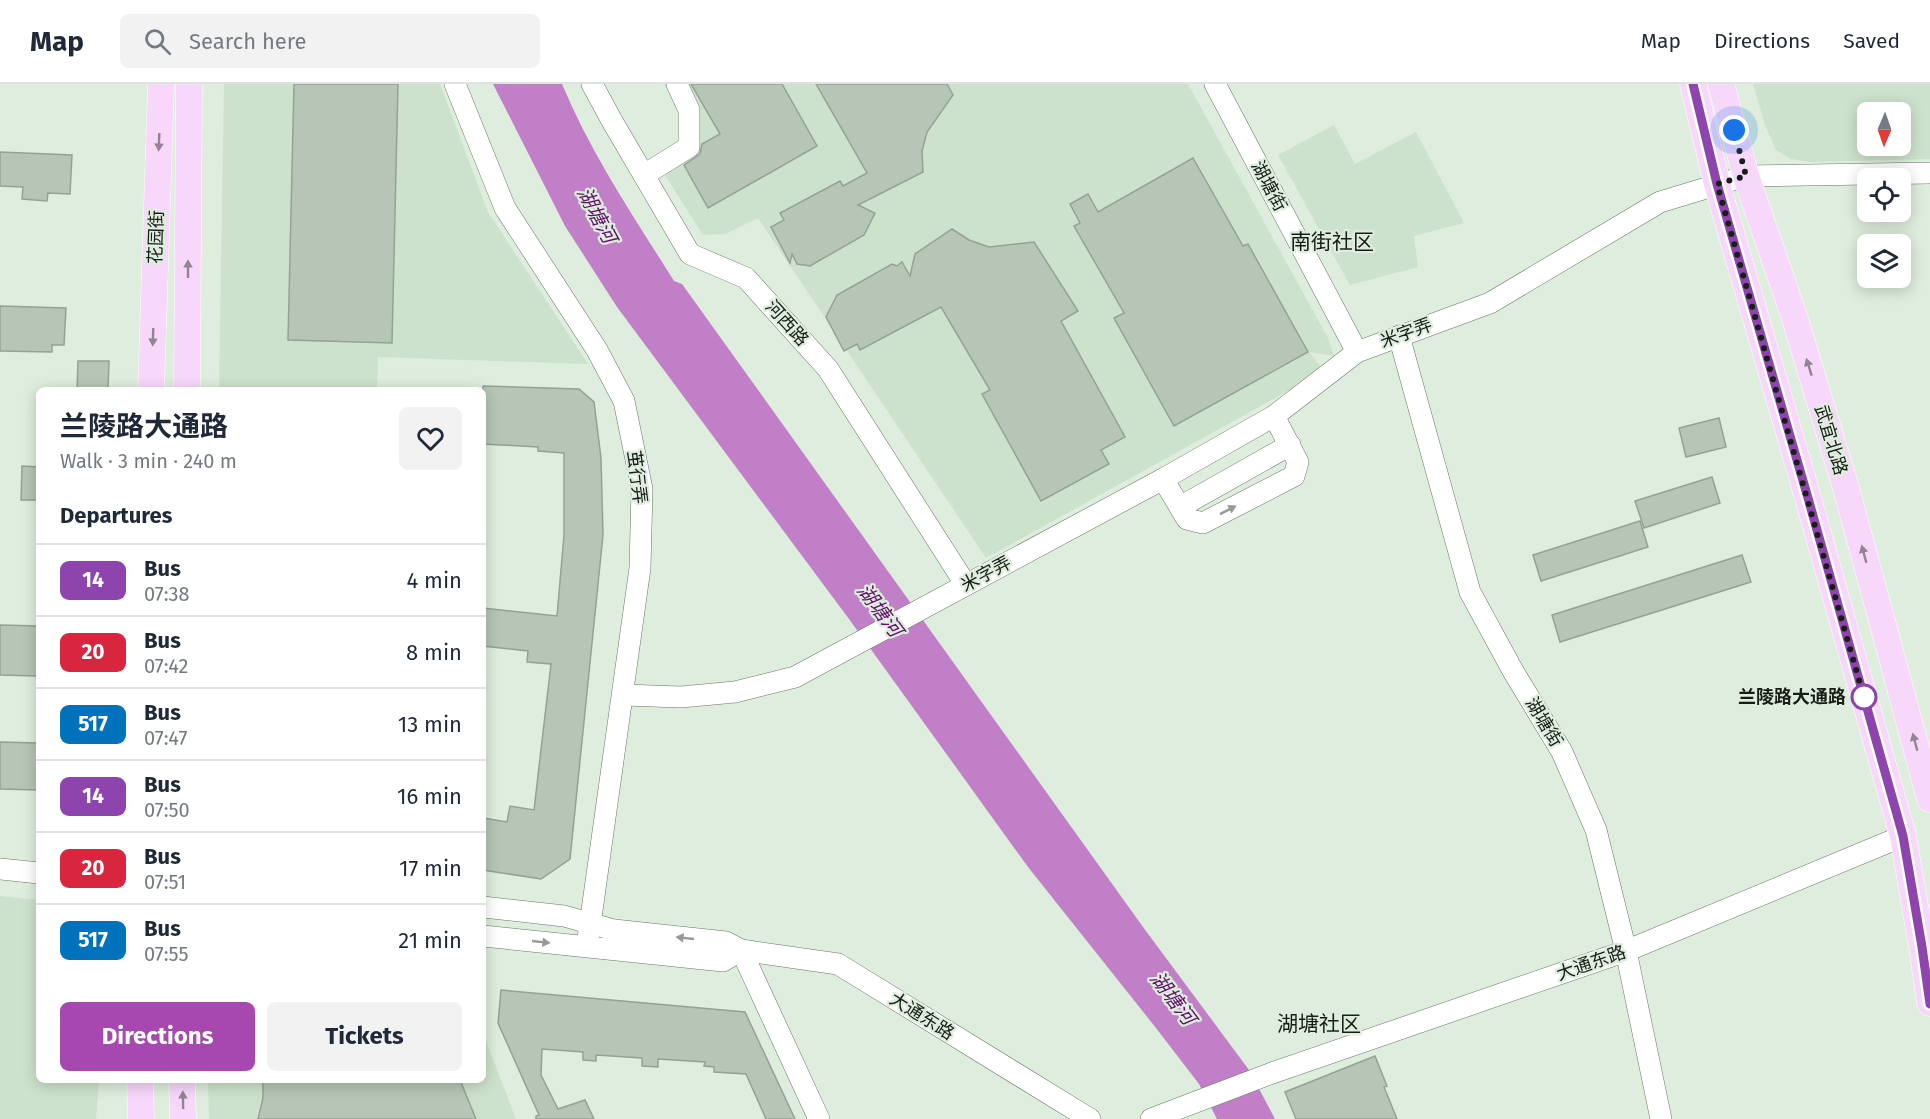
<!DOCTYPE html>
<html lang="en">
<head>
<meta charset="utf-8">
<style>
  :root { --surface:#fff; --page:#f2f2f3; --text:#1f2937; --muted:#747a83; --line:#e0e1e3; --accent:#a748b1 }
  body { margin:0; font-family:"Fira Sans","Noto Sans SC",sans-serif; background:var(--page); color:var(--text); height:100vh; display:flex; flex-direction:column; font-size:22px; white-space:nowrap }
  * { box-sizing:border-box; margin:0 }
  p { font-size:20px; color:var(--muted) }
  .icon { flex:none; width:33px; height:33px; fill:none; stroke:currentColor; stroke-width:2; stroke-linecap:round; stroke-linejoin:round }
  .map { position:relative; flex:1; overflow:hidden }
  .panel { position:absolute; left:36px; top:303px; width:450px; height:696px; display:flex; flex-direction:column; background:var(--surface); border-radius:9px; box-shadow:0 3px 15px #0003 }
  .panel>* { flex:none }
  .badge { padding:0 12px; border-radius:9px; font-size:21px; line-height:39px }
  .needle { width:39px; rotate:182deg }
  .tools { position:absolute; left:1857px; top:18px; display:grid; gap:12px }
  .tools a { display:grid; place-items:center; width:54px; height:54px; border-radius:9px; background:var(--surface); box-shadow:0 3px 15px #0003; font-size:30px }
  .you { position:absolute; width:30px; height:30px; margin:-15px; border:4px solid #fff; border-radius:50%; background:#1a73e8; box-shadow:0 0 0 9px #1a73e833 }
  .map>.badge { position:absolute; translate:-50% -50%; box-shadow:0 0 0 3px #fff }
  h2 { padding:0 24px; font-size:22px; line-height:54px }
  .round { display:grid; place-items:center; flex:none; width:63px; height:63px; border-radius:9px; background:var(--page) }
  .summary { display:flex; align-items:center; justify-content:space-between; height:102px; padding:0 24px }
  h1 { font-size:28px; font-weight:700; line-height:45px }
  .button { display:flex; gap:12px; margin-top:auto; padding:12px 24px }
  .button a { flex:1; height:69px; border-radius:9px; background:var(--accent); color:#fff; font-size:24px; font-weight:700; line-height:69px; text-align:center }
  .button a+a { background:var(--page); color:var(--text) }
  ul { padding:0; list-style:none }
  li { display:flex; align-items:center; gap:18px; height:72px; padding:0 24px; border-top:2px solid var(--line) }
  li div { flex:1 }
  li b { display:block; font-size:22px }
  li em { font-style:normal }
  li .badge { min-width:66px; font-weight:700; text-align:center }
  header { display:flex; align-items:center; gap:36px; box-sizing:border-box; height:84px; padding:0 30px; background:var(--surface); border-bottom:2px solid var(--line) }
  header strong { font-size:28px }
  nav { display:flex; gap:33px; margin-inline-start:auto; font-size:21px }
  .search { width:420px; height:54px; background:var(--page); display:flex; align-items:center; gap:15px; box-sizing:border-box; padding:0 21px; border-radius:9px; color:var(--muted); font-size:22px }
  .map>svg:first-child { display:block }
  .built { fill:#cde2cc; fill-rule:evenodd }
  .water { fill:#c07fc6 }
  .building { fill:#b6c5b5; stroke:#94a293; stroke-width:1.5 }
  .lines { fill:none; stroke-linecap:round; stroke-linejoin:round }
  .minor-casing { stroke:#687668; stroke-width:22 }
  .major-casing { stroke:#fff; stroke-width:27 }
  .minor { stroke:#fff; stroke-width:21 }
  .major { stroke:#f7d7fa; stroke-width:26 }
  .oneway { fill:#938394 }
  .oneway2 { fill:#979997 }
  .line-casing { stroke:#fff; stroke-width:14 }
  .line { stroke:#8e44ad; stroke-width:9 }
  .walk { stroke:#181d17; stroke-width:6; stroke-dasharray:0 10.8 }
  .stop-dot { fill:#fff; stroke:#8e44ad; stroke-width:3 }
  .labels { text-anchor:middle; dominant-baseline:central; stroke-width:4.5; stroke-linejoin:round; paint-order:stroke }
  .street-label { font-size:18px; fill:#181d17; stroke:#deeddd }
  .stop-label { font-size:18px; font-weight:bold; fill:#181d17; stroke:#deeddd; text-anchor:end }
  .water-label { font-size:20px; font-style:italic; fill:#61116a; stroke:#deeddd }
  .quarter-label { font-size:21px; fill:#181d17; stroke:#deeddd }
</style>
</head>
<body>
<header>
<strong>Map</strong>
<div class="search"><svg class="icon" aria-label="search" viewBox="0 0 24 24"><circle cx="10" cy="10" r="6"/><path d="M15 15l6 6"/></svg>Search here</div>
<nav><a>Map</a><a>Directions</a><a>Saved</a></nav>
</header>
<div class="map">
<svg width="1930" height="1035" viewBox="0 0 1930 1035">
  <rect width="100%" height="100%" fill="#deeddd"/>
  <g class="built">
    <polygon points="224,0 440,0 488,128 588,280 378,273 377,306 219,306"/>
    <polygon points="664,0 1188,0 1328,254 1334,272 1309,268 1324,287 986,474 758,134 725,150 703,151 654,74 682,57 678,29"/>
    <path d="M 1753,0 L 1930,0 L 1930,75 L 1808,78 L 1791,75 L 1776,66 L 1765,41 ZM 1900,28 L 1900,62 L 1868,62 L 1868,28 Z"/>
    <polygon points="1334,41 1355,80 1416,48 1464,139 1414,152 1418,183 1350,201 1278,71"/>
    <polygon points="0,812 39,816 39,996 99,996 96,1035 0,1035"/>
    <polygon points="483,949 516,1035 209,1035 208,996 483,996"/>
  </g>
  <path class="water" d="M 493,0 L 562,0 C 591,70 634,133 674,197 L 682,200 L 1143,843 L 1249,986 L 1275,1035 L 1217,1035 L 1199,1000 L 1156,944 L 1028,783 L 849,535 L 617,223 L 565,142 Z"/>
  <g class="building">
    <polygon points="294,0 398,0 392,259 288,256"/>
    <polygon points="691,0 782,0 817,62 708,124 684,81 700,70 702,60 720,50"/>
    <polygon points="816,0 947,0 953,11 927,48 922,67 923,88 858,121 875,129 864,151 810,182 797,180 792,170 790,179 771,143 784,136 780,129 840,97 843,102 867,89"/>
    <polygon points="0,68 72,71 70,110 48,109 47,117 22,115 23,103 0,102"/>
    <polygon points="1193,74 1243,162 1248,160 1308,268 1174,342 1114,234 1124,229 1074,142 1080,139 1070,120 1088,110 1098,128"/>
    <polygon points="952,145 969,156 989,163 1034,158 1078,227 1061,237 1125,353 1101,366 1109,380 1041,417 982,310 990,306 941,223 860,266 857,260 844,267 826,233 837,211 892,180 897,182 902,178 910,192 915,170"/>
    <polygon points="0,222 66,224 64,261 52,261 52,268 0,267"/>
    <polygon points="78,277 109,277 108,306 77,306"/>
    <polygon points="483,302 579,305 594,318 601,374 603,451 570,775 541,795 483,786 483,734 507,738 510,722 534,726 551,580 527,578 528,567 483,562 483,524 557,532 564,451 564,369 538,367 538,363 483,360"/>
    <polygon points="1719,334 1726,363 1686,373 1679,344"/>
    <polygon points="22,382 39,383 39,416 21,416"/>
    <polygon points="1712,393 1720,419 1644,444 1635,417"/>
    <polygon points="1640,437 1648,463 1541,497 1533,471"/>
    <polygon points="1742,471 1751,498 1560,558 1552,531"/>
    <polygon points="0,541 39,542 39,592 0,591"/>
    <polygon points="0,658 39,659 39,706 0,705"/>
    <polygon points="501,906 745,928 795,1035 766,1035 746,990 714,988 714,983 704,982 705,978 658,975 658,983 642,982 642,974 596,971 596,977 583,976 583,968 542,965 541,991 558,1025 585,1016 594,1035 536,1035 536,1032 539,1031 498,939"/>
    <polygon points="1375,972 1387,1002 1384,1003 1397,1035 1296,1035 1285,1008"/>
    <polygon points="263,996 460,996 476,1035 258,1035 263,1014"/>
  </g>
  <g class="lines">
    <defs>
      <g id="minor">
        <polyline points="455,0 505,124 597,266 624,317 642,405 640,484 587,862"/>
        <polyline points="592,0 612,37 690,170 746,194 828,285 966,501"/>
        <polyline points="1215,0 1357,268"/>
        <polyline points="644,91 689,63 689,26 677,0"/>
        <polyline points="1399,252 1470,508 1513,587 1562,668 1596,746 1626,867 1661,1035"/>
        <polyline points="1163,395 1187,435 1203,439 1294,392 1298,378 1274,332"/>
        <polyline points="1180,423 1290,361"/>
        <polyline points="623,611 681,613 735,608 795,593 1163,395 1274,332 1357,268 1490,219 1660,118 1746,92 1930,89"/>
        <polyline points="0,785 39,789"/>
        <polyline points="483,823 564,832 614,846 726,858 741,866 838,880 1090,1035"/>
        <polyline points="483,852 723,877 741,866"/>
        <polyline points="741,866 819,1035"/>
        <polyline points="1151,1035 1272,989 1626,867 1903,752"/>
      </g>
      <g id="major">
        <polyline points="1693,0 1717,100 1808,414 1903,752 1922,863 1930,919"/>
        <polyline points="1721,0 1746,92 1795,235 1846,404 1930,715"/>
        <polyline points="151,306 161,0"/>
        <polyline points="187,306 189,0"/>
        <polyline points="140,996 141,1035"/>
        <polyline points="182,996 183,1035"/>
      </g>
    </defs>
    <use href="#minor" class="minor-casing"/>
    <use href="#major" class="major-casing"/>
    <use href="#minor" class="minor"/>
    <use href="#major" class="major"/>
  </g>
  <defs><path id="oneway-solid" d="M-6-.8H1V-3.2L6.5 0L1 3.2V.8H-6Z" transform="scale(1.5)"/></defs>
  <g class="oneway">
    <use href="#oneway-solid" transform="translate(159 58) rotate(92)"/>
    <use href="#oneway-solid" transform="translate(188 185) rotate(-90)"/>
    <use href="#oneway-solid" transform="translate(153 253) rotate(92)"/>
    <use href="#oneway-solid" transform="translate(1809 283) rotate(-107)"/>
    <use href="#oneway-solid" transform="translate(1864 470) rotate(-105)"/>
    <use href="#oneway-solid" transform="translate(1915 658) rotate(-105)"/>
    <use href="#oneway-solid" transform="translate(183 1016) rotate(-91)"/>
  </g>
  <g class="oneway2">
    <use href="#oneway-solid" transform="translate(1228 426) rotate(-27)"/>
    <use href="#oneway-solid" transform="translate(685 854) rotate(-174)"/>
    <use href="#oneway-solid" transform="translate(541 858) rotate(6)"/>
  </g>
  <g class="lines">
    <defs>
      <polyline id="line" points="1693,0 1717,100 1808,414 1903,752 1922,863 1930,920"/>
    </defs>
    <use href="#line" class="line-casing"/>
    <use href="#line" class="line"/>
    <polyline class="walk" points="1734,46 1746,92 1717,100 1865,617 1864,613"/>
  </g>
  <circle class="stop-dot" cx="1864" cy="613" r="12"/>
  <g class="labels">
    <g class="street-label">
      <text transform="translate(1269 102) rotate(62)">湖塘街</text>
      <text transform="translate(156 153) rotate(-88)">花园街</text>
      <text transform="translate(787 239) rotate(48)">河西路</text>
      <text transform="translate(1406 249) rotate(-20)">米字弄</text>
      <text transform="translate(1831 356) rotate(73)">武宜北路</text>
      <text transform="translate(637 393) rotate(83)">茧行弄</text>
      <text transform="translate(986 490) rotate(-28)">米字弄</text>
      <text transform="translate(1544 638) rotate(59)">湖塘街</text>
      <text transform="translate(1591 879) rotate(-19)">大通东路</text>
      <text transform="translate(922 932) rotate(32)">大通东路</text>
    </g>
    <g class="stop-label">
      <text x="1846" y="613">兰陵路大通路</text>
    </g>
    <g class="water-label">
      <text transform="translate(597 131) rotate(62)">湖塘河</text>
      <text transform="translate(880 526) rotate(53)">湖塘河</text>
      <text transform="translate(1173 914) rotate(53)">湖塘河</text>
    </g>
    <g class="quarter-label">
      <text x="1332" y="158">南街社区</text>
      <text x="1319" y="940">湖塘社区</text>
    </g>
  </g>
</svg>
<div class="tools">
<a><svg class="needle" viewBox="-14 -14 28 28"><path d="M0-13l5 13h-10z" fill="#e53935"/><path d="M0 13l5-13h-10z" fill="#747a83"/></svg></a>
<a><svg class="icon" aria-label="locate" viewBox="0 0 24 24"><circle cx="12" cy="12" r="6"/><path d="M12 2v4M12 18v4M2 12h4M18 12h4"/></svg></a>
<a><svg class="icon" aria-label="layers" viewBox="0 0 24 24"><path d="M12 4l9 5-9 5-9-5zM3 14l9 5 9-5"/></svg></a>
</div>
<div class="you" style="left:1734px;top:46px"></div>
<section class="panel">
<div class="summary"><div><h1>兰陵路大通路</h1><p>Walk · 3 min · 240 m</p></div><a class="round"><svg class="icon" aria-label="heart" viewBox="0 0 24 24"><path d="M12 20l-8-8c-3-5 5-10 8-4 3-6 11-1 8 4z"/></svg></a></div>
<h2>Departures</h2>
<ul>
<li><span class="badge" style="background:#8e44ad;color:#fff">14</span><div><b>Bus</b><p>07:38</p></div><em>4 min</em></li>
<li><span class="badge" style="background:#d7263d;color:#fff">20</span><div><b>Bus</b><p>07:42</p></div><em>8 min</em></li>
<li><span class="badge" style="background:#0072bc;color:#fff">517</span><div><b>Bus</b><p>07:47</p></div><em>13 min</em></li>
<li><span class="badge" style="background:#8e44ad;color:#fff">14</span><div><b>Bus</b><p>07:50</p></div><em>16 min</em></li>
<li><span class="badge" style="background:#d7263d;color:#fff">20</span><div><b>Bus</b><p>07:51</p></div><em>17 min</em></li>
<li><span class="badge" style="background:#0072bc;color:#fff">517</span><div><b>Bus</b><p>07:55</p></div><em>21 min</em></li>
</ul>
<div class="button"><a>Directions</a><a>Tickets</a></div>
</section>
</div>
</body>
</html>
